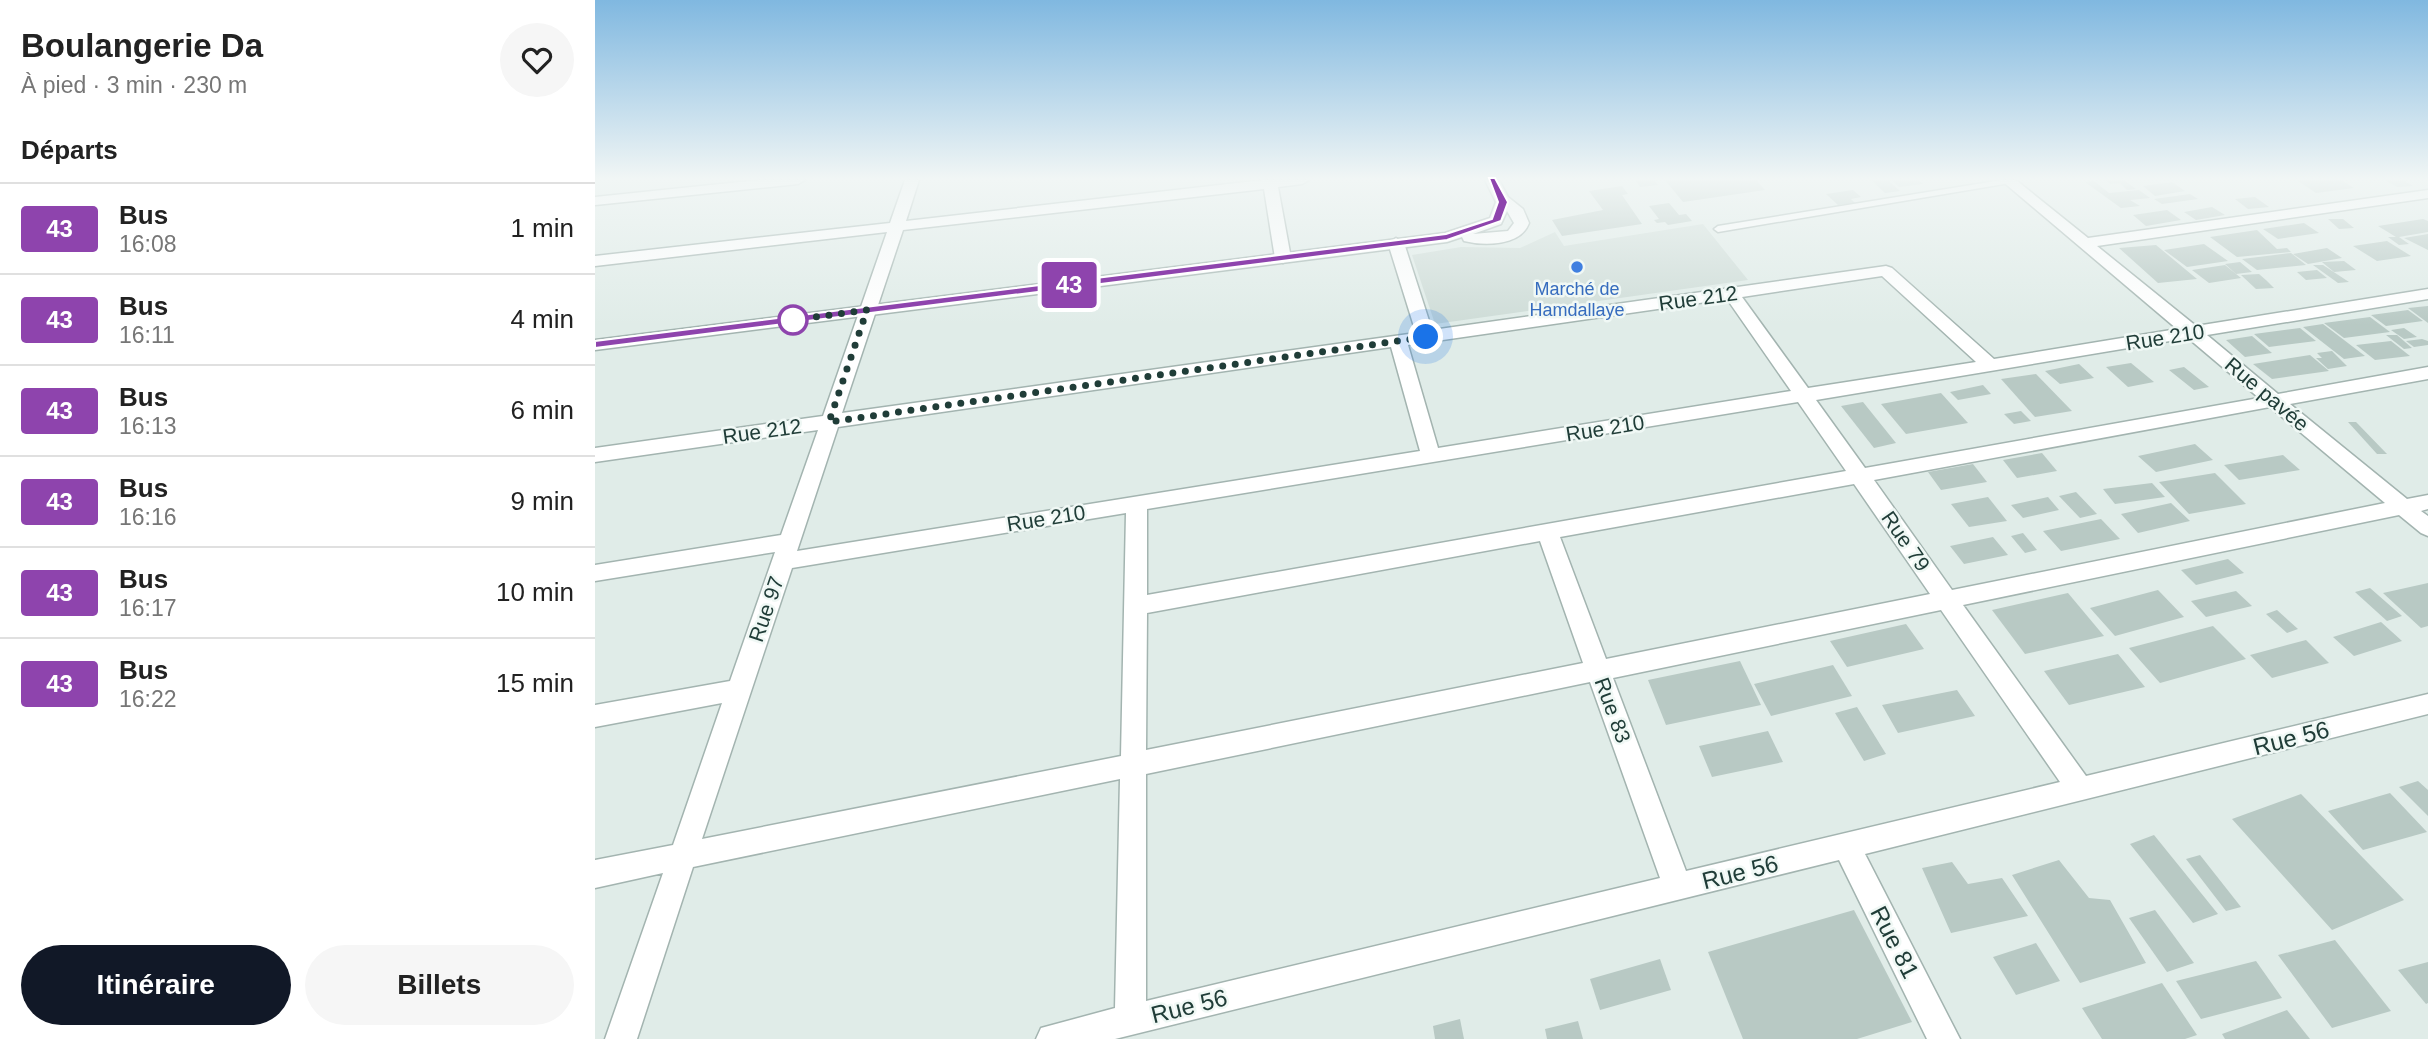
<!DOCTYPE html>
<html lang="fr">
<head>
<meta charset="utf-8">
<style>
  :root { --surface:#fff; --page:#f6f6f6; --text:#222; --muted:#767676; --line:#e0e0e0; --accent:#111827 }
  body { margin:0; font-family:Arial,sans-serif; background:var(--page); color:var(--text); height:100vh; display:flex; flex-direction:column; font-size:26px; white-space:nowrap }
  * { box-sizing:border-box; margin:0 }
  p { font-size:23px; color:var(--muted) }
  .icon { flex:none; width:38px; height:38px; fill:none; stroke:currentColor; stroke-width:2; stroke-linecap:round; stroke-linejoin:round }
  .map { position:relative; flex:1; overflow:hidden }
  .details { display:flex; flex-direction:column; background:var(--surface); width:595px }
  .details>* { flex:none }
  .badge { padding:0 14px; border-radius:5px; font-size:24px; line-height:46px }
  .you { position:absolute; width:35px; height:35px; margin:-18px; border:5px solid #fff; border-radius:50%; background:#1a73e8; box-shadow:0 0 0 10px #1a73e833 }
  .map>.badge { position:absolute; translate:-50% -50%; box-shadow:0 0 0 4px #fff }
  h2 { padding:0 21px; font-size:26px; line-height:63px }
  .round { display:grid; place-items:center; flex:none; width:74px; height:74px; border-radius:37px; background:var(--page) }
  .summary { display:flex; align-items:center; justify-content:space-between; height:119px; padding:0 21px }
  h1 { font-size:33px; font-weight:700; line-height:52px }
  .cta { display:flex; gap:14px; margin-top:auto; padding:14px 21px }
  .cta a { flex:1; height:80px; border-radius:42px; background:var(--accent); color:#fff; font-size:28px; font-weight:700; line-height:80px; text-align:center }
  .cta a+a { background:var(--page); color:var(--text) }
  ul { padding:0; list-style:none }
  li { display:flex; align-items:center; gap:21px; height:91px; padding:0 21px; border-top:2px solid var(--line) }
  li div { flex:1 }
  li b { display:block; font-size:26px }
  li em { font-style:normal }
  li .badge { min-width:77px; font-weight:700; text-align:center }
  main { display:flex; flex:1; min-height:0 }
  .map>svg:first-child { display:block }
  .built { fill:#cedcd7 }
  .building { fill:#b8c9c4 }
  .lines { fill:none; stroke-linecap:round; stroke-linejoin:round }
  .service-casing { stroke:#a3b4b0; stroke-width:3 }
  .minor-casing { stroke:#a3b4b0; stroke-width:3 }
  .tertiary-casing { stroke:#a3b4b0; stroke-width:3 }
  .service { fill:#fff; fill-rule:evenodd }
  .minor { fill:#fff; fill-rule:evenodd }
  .tertiary { fill:#fff; fill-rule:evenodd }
  .line { fill:#8e44ad; stroke:#fff; stroke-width:2 }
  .walk { stroke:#203d38; stroke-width:7; stroke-dasharray:0 12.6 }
  .shop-dot { fill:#3f7fe0; stroke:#f0f8f5; stroke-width:2.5 }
  .stop-dot { fill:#fff; stroke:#8e44ad; stroke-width:3.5 }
  .labels { text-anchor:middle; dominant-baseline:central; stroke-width:5; stroke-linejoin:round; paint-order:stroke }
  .far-shop-label { font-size:18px; fill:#366cbe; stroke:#f0f8f5 }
  .street-label { font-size:21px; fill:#203d38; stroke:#f0f8f5 }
  .near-street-label { font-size:24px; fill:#203d38; stroke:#f0f8f5 }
</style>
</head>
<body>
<main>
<section class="details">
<div class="summary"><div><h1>Boulangerie Da</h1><p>À pied · 3 min · 230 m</p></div><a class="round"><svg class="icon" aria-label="heart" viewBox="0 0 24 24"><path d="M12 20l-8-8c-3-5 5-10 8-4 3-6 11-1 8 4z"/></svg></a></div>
<h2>Départs</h2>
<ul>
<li><span class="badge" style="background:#8e44ad;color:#fff">43</span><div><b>Bus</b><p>16:08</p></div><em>1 min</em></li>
<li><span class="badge" style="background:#8e44ad;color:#fff">43</span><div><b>Bus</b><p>16:11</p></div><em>4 min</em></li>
<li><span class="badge" style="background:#8e44ad;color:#fff">43</span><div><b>Bus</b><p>16:13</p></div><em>6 min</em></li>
<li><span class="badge" style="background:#8e44ad;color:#fff">43</span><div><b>Bus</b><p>16:16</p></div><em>9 min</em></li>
<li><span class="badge" style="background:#8e44ad;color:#fff">43</span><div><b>Bus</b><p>16:17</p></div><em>10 min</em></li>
<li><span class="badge" style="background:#8e44ad;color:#fff">43</span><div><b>Bus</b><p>16:22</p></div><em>15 min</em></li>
</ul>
<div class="cta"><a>Itinéraire</a><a>Billets</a></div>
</section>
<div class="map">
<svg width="1833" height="1039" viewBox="0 0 1833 1039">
  <rect width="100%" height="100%" fill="#e0ece8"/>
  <polygon class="built" points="1108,224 1153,280 840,324 817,255 866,247 925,248 960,232 969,246"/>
  <g class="building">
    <polygon points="1040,180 1059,180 1063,185 1045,187"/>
    <polygon points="1070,180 1161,180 1170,190 1088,202"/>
    <polygon points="1276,180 1293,180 1305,191 1290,193"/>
    <polygon points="1296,180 1324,180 1328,184 1304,187"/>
    <polygon points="1510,180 1529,180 1541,189 1532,190 1525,183 1515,184"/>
    <polygon points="1714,180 1746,180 1759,188 1721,193 1703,181"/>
    <polygon points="1790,180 1808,180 1818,186 1802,187"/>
    <polygon points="1499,181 1514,193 1544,190 1555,198 1535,200 1545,206 1526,208 1490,182"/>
    <polygon points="1577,182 1590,191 1560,196 1548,186"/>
    <polygon points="1027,186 1033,194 1027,195 1047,224 967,236 957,220 1008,210 994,191"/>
    <polygon points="1258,190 1266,197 1256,199 1260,203 1243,205 1231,194"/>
    <polygon points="1595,194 1603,199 1567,204 1559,199"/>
    <polygon points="1660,197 1674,207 1653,209 1640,199"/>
    <polygon points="1074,203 1084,215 1091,214 1097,221 1073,225 1070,222 1062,223 1059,220 1064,219 1054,206"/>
    <polygon points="1617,207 1630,215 1601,220 1589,212"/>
    <polygon points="1572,210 1586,220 1551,226 1538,215"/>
    <polygon points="1733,219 1748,219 1759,228 1744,229"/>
    <polygon points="1828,219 1833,221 1833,232 1804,237 1814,244 1804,245 1793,237 1801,237 1783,226"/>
    <polygon points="1709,223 1724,233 1683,239 1668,229"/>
    <polygon points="1662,230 1682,249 1692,248 1696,252 1642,257 1615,237"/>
    <polygon points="1833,234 1833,250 1809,238"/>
    <polygon points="1792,241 1816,256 1782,261 1758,246"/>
    <polygon points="1609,244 1633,261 1592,267 1569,250"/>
    <polygon points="1561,245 1602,279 1563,283 1524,248"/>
    <polygon points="1732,248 1747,258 1713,264 1698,254"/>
    <polygon points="1696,253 1711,265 1662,270 1647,259"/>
    <polygon points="1749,261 1761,270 1739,272 1727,262"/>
    <polygon points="1645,262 1657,272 1641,274 1630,264"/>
    <polygon points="1630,265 1646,278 1614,283 1597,270"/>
    <polygon points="1718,265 1728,265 1754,282 1743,283"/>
    <polygon points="1722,270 1732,278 1711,280 1702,272"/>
    <polygon points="1664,274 1672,281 1679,288 1661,289 1646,275"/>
    <polygon points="1833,306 1833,323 1813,308"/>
    <polygon points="1813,310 1828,321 1791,326 1776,315"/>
    <polygon points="1775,317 1795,332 1749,338 1729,323"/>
    <polygon points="1728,324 1770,356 1749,359 1708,327"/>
    <polygon points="1705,328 1721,341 1674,347 1659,334"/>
    <polygon points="1809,328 1822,337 1809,339 1796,330"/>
    <polygon points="1791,335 1802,335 1817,348 1809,349"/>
    <polygon points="1657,336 1677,353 1650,357 1631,340"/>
    <polygon points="1827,339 1833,341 1833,345 1819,347 1811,341"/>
    <polygon points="1796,341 1815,356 1780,360 1761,345"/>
    <polygon points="1737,351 1752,366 1733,369 1721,358 1727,358 1722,353"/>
    <polygon points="1715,355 1734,371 1677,379 1658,364"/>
    <polygon points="1536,363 1559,382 1533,387 1511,367"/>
    <polygon points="1484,364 1499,378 1465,384 1450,371"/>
    <polygon points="1589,367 1614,387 1599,390 1574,370"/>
    <polygon points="1441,374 1477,411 1440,417 1406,379"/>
    <polygon points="1388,385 1396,394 1363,400 1355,392"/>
    <polygon points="1346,393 1373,423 1311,434 1286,404"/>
    <polygon points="1268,402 1301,443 1279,448 1246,406"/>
    <polygon points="1426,411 1436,421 1419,424 1409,414"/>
    <polygon points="1753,422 1761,422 1792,454 1782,454"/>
    <polygon points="1600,444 1618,460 1561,472 1543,456"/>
    <polygon points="1447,453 1462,471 1422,478 1408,460"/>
    <polygon points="1688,455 1705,470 1644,480 1629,465"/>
    <polygon points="1378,464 1392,482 1346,490 1333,472"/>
    <polygon points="1620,473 1651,504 1594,514 1564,482"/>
    <polygon points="1557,483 1570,497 1520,504 1508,489"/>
    <polygon points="1481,492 1502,514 1485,518 1464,496"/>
    <polygon points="1393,497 1412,521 1374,527 1356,504"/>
    <polygon points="1453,497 1464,510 1428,518 1416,505"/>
    <polygon points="1576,503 1595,521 1543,533 1526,514"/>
    <polygon points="1506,519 1525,539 1466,551 1448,531"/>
    <polygon points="1428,533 1442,550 1430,553 1416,536"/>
    <polygon points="1398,537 1413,555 1369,564 1355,546"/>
    <polygon points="1633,559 1649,573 1601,585 1586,570"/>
    <polygon points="1833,583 1833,626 1826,628 1788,593"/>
    <polygon points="1775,588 1807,616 1792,621 1760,592"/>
    <polygon points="1563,590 1589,617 1520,636 1495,608"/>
    <polygon points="1641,591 1657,606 1611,617 1596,601"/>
    <polygon points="1473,593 1509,636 1430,654 1397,610"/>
    <polygon points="1682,610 1703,629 1692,633 1671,614"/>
    <polygon points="1786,622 1807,641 1759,656 1738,637"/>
    <polygon points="1311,624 1329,649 1252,667 1235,641"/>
    <polygon points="1618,626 1651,659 1565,683 1534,648"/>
    <polygon points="1711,640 1734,663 1677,678 1655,655"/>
    <polygon points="1523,654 1550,687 1474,705 1449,671"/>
    <polygon points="1145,661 1166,705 1071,725 1053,680"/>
    <polygon points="1238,665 1257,696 1176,716 1159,684"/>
    <polygon points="1362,690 1380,716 1303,733 1287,705"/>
    <polygon points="1262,707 1291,754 1269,761 1240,713"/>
    <polygon points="1173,731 1188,762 1117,777 1104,746"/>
    <polygon points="1823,781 1833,790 1833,816 1804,787"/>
    <polygon points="1795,793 1832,832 1768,850 1733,811"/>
    <polygon points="1706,794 1809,900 1737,930 1637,819"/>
    <polygon points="1559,835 1623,914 1598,923 1535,844"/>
    <polygon points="1605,855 1646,907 1631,911 1591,859"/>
    <polygon points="1464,860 1494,898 1515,900 1551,963 1485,983 1417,875"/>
    <polygon points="1357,862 1373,884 1407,878 1433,916 1356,933 1327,868"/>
    <polygon points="1259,910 1317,1022 1262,1039 1148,1039 1113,952"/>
    <polygon points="1560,910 1599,963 1572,972 1534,918"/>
    <polygon points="1740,940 1796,1011 1737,1028 1683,955"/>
    <polygon points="1441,943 1465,981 1421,995 1398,957"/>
    <polygon points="1065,959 1076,990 1005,1010 995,979"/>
    <polygon points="1661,961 1687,998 1606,1019 1581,981"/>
    <polygon points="1833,962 1833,1003 1831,1004 1803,970"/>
    <polygon points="1567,983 1602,1035 1590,1039 1507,1039 1487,1008"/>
    <polygon points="1692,1010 1715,1039 1630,1039 1627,1034"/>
    <polygon points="865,1019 869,1039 840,1039 838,1026"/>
    <polygon points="983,1021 988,1039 952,1039 950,1029"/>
  </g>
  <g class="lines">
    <defs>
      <polygon id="service" points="1407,180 1419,181 1415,183 1123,232 1119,229 1123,226"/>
      <g id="minor">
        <polygon points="164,180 210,180 203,184 0,205 0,197"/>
        <path d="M 310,180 L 324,180 L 311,221 L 668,180 L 714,180 L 707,184 L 683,187 L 696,258 L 688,263 L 680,258 L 669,189 L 308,230 L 247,413 L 821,333 L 793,243 L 801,238 L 809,243 L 837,330 L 1291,266 L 1297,268 L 1399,359 L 1582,329 L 1406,180 L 1421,180 L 1493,238 L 1833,190 L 1833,198 L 1502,246 L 1601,326 L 1833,289 L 1833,299 L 1612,335 L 1683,394 L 1833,367 L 1833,379 L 1695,404 L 1812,499 L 1833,495 L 1833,509 L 1826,511 L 1833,516 L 1833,536 L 1826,533 L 1804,515 L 1368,605 L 1491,776 L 1833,694 L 1833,714 L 1270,854 L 1365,1039 L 1332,1039 L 1244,860 L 520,1039 L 441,1039 L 446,1028 L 520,1008 L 525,779 L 98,867 L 42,1039 L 10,1039 L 68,873 L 0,888 L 0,860 L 78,845 L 127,703 L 0,727 L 0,705 L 135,681 L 180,552 L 0,581 L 0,565 L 186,535 L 223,430 L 0,462 L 0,448 L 228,416 L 292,232 L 0,266 L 0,256 L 295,223 ZM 1287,276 L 1381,362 L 1213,388 L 1147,297 ZM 1132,299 L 1196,391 L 843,448 L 813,345 ZM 1593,338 L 1664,398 L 1270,468 L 1221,400 ZM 796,347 L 825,451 L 202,551 L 243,427 ZM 1203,402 L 1251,471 L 552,595 L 552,509 ZM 1675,407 L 1790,503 L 1357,590 L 1279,480 ZM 1259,484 L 1335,594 L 1011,659 L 965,537 ZM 531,513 L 526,756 L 107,839 L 197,568 ZM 945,541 L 988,663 L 551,750 L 552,613 ZM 1346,610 L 1465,782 L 1091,871 L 1018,678 ZM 995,682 L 1065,878 L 551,1001 L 551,774 Z"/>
      </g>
      <path id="tertiary" d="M 890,180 L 904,180 L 913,197 L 928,209 L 934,223 C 926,246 889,246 869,241 L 867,237 L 852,242 L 0,350 L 0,340 L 850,233 L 895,218 L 901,202 ZM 912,211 L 919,223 L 913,231 L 878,234 L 906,224 Z"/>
    </defs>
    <use href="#service" class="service-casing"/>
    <use href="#minor" class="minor-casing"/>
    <use href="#tertiary" class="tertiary-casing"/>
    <use href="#service" class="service"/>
    <use href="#minor" class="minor"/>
    <use href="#tertiary" class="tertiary"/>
  </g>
  <linearGradient id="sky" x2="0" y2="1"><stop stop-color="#80b8e0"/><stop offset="0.55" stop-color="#f1f6f5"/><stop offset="1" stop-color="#f1f6f5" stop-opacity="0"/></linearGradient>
  <rect width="1833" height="325" fill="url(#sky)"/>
  <polygon class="line" points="894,178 900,178 913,202 906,221 852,240 0,348 0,341 851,234 897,219 903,202"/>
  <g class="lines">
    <polyline class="walk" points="198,320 191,321 272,310 234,422 831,337"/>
  </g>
  <circle class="shop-dot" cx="982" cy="267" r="7"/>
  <circle class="stop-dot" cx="198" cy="320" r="14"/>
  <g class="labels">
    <g class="far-shop-label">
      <text x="982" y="289">Marché de<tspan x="982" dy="21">Hamdallaye</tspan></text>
    </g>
    <g class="street-label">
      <text transform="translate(1103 298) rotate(-8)">Rue 212</text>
      <text transform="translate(1570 337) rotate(-9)">Rue 210</text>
      <text transform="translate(1672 394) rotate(40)">Rue pavée</text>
      <text transform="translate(1010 428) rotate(-9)">Rue 210</text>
      <text transform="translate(167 431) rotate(-8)">Rue 212</text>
      <text transform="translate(451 518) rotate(-9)">Rue 210</text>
      <text transform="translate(1311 541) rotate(55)">Rue 79</text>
      <text transform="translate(171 609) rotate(-71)">Rue 97</text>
      <text transform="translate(1018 710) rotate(70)">Rue 83</text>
    </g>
    <g class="near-street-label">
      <text transform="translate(1696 738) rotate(-14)">Rue 56</text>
      <text transform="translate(1145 872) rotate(-14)">Rue 56</text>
      <text transform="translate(1300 942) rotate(63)">Rue 81</text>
      <text transform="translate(594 1006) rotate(-14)">Rue 56</text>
    </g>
  </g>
</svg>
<div class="you" style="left:831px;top:337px"></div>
<b class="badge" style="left:474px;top:285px;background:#8e44ad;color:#fff">43</b>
</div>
</main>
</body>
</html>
